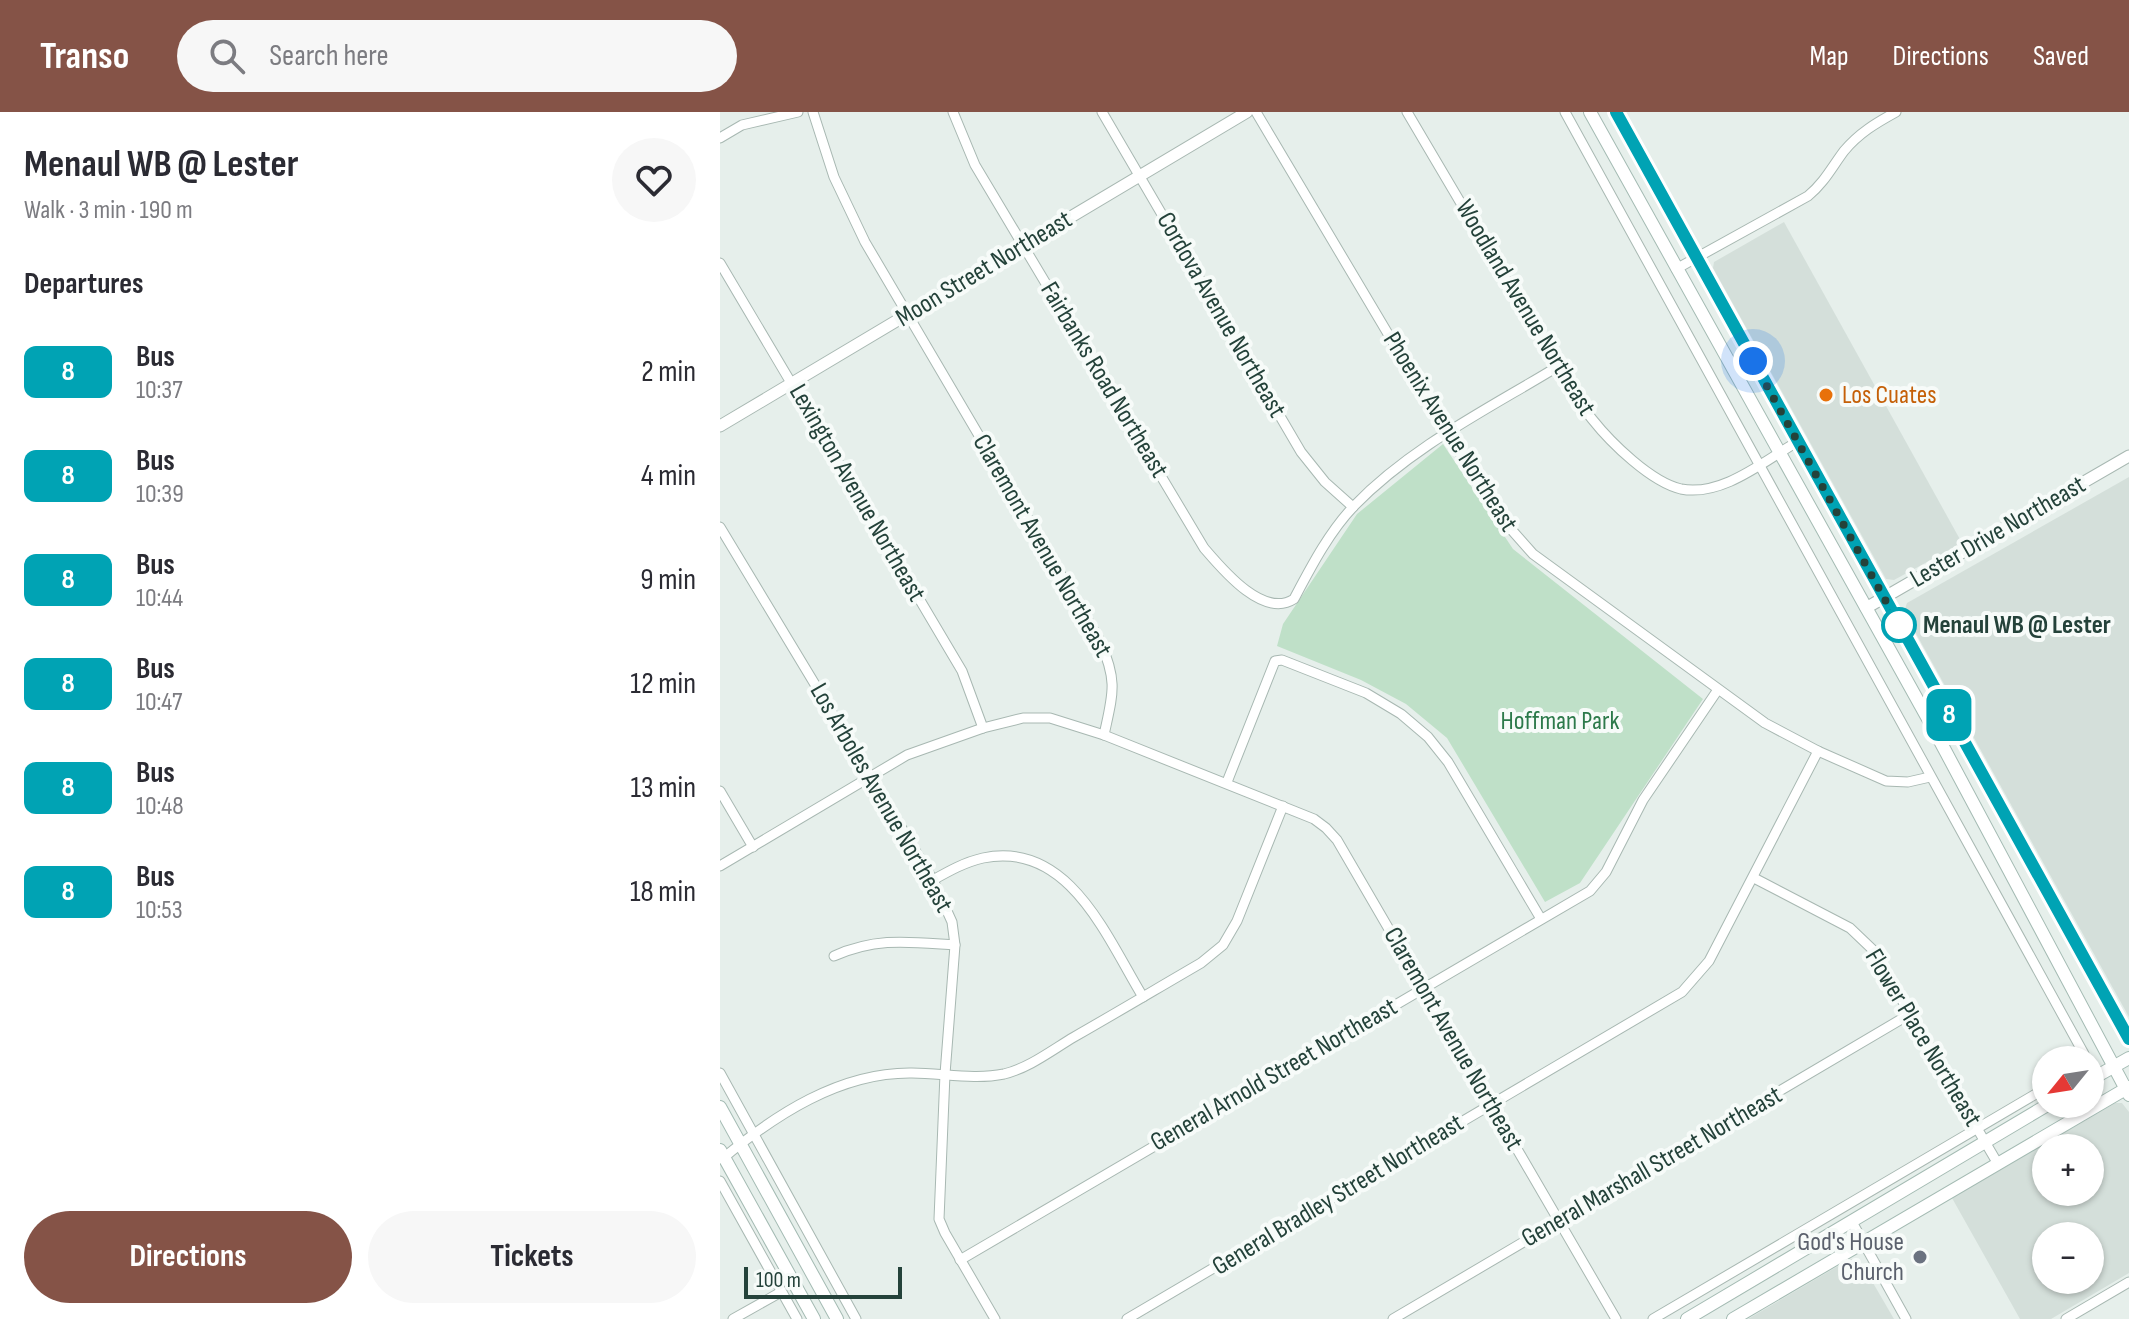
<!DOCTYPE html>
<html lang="en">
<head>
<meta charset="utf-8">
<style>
  :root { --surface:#fff; --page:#f7f7f7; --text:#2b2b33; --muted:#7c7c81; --accent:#855347 }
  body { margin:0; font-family:"Sofia Sans Condensed",sans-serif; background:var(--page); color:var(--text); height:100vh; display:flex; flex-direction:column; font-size:30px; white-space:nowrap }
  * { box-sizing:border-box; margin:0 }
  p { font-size:26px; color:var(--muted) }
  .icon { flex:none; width:44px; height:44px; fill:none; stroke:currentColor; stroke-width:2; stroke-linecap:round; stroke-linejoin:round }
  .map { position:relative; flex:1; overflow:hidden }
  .details { display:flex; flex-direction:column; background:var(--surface); width:720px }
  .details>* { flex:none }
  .badge { padding:0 16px; border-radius:12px; font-size:28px; line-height:52px }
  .needle { width:52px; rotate:240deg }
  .buttons { position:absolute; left:1312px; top:934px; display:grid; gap:16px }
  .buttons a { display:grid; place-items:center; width:72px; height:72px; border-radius:50%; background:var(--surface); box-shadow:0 2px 6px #0004; font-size:40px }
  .scale { position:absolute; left:24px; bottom:20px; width:158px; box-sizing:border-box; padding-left:8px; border:4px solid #24423a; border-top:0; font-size:22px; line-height:28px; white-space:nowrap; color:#24423a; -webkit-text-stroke:6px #f7fbf9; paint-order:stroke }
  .you { position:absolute; width:40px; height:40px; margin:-20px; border:6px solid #fff; border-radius:50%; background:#1a73e8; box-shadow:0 0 0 12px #1a73e833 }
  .map>.badge { position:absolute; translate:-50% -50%; box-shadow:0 0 0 4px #fff }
  h2 { padding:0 24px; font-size:30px; line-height:72px }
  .round { display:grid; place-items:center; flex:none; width:84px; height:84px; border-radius:42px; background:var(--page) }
  .summary { display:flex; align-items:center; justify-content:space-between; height:136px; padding:0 24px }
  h1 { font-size:38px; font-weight:700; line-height:60px }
  .primary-button { display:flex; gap:16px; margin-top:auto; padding:16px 24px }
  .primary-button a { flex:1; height:92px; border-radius:48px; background:var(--accent); color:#fff; font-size:32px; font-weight:700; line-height:92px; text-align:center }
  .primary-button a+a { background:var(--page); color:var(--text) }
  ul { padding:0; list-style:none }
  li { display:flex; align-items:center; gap:24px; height:104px; padding:0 24px }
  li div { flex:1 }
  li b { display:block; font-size:30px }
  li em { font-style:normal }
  li .badge { min-width:88px; font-weight:700; text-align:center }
  header { display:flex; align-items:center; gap:48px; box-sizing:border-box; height:112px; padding:0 40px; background:var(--accent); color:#fff }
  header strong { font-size:38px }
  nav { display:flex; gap:44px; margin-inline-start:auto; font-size:28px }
  .search { width:560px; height:72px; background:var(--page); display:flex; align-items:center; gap:20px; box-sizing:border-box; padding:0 28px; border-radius:44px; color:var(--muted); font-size:30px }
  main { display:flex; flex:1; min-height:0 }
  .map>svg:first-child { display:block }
  .built { fill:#d4dfda; fill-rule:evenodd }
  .green { fill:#bfe0c8 }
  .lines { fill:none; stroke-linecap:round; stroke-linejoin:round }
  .minor-casing { stroke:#a8b8b2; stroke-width:11 }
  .tertiary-casing { stroke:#a8b8b2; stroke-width:13 }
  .secondary-casing { stroke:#a4bbb3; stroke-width:14 }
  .minor { stroke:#fff; stroke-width:9 }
  .tertiary { stroke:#fff; stroke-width:11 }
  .secondary { stroke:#fff; stroke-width:12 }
  .line-casing { stroke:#fff; stroke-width:18 }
  .line { stroke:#00a3b4; stroke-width:12 }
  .walk { stroke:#24423a; stroke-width:8; stroke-dasharray:0 14.4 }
  .food-dot { fill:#e8710a; stroke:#f7fbf9; stroke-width:3 }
  .stop-dot { fill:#fff; stroke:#00a3b4; stroke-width:4 }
  .worship-dot { fill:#6b7280; stroke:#f7fbf9; stroke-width:3 }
  .labels { text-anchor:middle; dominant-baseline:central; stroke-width:8; stroke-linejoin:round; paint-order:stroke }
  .street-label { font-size:26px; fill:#24423a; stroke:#f7fbf9 }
  .food-label { font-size:26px; fill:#c56008; stroke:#f7fbf9; text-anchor:start }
  .stop-label { font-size:26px; font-weight:bold; fill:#24423a; stroke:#f7fbf9; text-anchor:start }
  .park-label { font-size:26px; fill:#2d7a4b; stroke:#f7fbf9 }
  .worship-label { font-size:26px; fill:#5b616d; stroke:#f7fbf9; text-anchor:end }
</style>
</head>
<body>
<header>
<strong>Transo</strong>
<div class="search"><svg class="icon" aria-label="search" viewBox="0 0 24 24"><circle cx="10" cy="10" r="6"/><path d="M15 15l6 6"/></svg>Search here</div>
<nav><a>Map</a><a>Directions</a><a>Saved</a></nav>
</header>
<main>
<section class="details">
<div class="summary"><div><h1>Menaul WB @ Lester</h1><p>Walk · 3 min · 190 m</p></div><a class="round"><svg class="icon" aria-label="heart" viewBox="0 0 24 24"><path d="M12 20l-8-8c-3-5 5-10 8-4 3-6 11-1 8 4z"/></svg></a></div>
<h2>Departures</h2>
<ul>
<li><span class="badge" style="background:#00a3b4;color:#fff">8</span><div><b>Bus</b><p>10:37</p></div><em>2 min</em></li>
<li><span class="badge" style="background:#00a3b4;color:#fff">8</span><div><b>Bus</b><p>10:39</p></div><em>4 min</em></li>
<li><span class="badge" style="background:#00a3b4;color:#fff">8</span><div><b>Bus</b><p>10:44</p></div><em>9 min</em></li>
<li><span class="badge" style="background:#00a3b4;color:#fff">8</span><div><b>Bus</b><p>10:47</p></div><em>12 min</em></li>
<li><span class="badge" style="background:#00a3b4;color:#fff">8</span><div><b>Bus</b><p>10:48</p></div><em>13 min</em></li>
<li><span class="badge" style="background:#00a3b4;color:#fff">8</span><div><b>Bus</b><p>10:53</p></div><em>18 min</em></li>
</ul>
<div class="primary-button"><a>Directions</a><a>Tickets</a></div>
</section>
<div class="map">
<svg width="1409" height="1207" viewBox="0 0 1409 1207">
  <rect width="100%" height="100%" fill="#e6efeb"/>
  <g class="built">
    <polygon points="1064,110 1242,431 1174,468 1166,467 993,156 994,150"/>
    <polygon points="1409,365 1409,905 1184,500 1187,491"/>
    <path d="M 1395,991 L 1402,991 L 1409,1000 L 1409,1161 L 1331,1207 L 1300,1207 L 1232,1086 ZM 1326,1036 L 1370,1036 L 1370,1080 L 1326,1080 ZM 1326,1124 L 1370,1124 L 1370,1168 L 1326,1168 Z"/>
    <polygon points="1130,1147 1137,1147 1142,1152 1174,1207 1028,1207"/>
  </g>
  <polygon class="green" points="723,332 793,437 983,587 860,771 825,790 727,626 686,592 641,568 557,534 563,512 637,402"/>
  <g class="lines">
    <defs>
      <g id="minor">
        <path d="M 93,0 L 114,65 L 145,130 L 380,529 C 398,570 393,581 384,623"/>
        <path d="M 233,0 L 255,53 L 484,436 C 502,457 543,507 574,487 C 591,455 609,420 634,394 C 691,335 768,297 837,255"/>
        <polyline points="382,0 581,340 605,370 633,395"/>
        <polyline points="536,0 727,321 782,407 813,442 1045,611 1098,639 1166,669 1188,670 1210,665"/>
        <path d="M 687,0 C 725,64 763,129 801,193 C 823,231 844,272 872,307 C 891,331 931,370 961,377 C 1002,385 1044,349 1077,330"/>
        <polyline points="845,0 1364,942 1364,948"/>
        <polyline points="0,26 22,13 78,0"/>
        <polyline points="0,151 242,559 263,616"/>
        <path d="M 956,157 L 1088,84 C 1104,71 1112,55 1124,39 C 1139,21 1156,11 1176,0"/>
        <polyline points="0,415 213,768 232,810 235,833 225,962 219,1107 225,1121 275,1207"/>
        <polyline points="507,670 555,549 562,548 646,581 681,602 708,625 728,650 821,807"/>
        <polyline points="0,679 33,735"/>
        <polyline points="0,754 187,643 263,616 303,606 330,606 384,623 594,707 606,716 617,728 896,1207"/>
        <polyline points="1034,766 1130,816 1152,837 1278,1052"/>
        <path d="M 213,768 C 229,759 245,750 263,746 C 349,728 387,826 423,885"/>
        <path d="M 114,844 C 157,825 189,830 235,833"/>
        <polyline points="0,961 136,1207"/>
        <path d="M 2,1047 C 55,1003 120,960 192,961 C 222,961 254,968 284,962 C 309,956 332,938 354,925 C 396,901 438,876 481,851 L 503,833 L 517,809 L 563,694"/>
        <polyline points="0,1069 77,1207"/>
        <polyline points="1132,1110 1186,1207"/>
        <polyline points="240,1148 870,779 886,760 923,688 997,579"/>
        <polyline points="13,1207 61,1180"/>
        <polyline points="407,1207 962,880 989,849 1098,639"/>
        <polyline points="673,1207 1190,902"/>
        <polyline points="933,1207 1326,976"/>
        <polyline points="1346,1207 1409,1170"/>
      </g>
      <g id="tertiary">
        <polyline points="0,314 527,0"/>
        <polyline points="1146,496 1409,344"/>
      </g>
      <g id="secondary">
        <polyline points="870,0 1212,614 1409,983"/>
        <polyline points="896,0 1409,928"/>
        <polyline points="1370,968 1409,946"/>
        <polyline points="0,995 117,1207"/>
        <polyline points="0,1038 94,1207"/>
        <polyline points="967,1207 1329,992"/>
        <polyline points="1013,1207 1409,975"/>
      </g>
    </defs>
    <use href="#minor" class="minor-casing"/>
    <use href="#tertiary" class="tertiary-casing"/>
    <use href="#secondary" class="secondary-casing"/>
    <use href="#minor" class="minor"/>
    <use href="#tertiary" class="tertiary"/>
    <use href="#secondary" class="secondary"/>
  </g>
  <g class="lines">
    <defs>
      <polyline id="line" points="896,0 1409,927"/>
    </defs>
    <use href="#line" class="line-casing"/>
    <use href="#line" class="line"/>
    <polyline class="walk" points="1033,249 1179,513"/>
  </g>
  <circle class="food-dot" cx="1106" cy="283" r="8"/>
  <circle class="stop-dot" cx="1179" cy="513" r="16"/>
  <circle class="worship-dot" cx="1200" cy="1145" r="8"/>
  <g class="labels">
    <g class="street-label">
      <text transform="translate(264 157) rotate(-31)">Moon Street Northeast</text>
      <text transform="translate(805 196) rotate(59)">Woodland Avenue Northeast</text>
      <text transform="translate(501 203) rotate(60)">Cordova Avenue Northeast</text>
      <text transform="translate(384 268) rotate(59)">Fairbanks Road Northeast</text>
      <text transform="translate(730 320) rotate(58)">Phoenix Avenue Northeast</text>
      <text transform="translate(137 381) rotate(60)">Lexington Avenue Northeast</text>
      <text transform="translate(1278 420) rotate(-30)">Lester Drive Northeast</text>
      <text transform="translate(322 434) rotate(60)">Claremont Avenue Northeast</text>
      <text transform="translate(161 686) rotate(60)">Los Arboles Avenue Northeast</text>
      <text transform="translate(1203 926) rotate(59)">Flower Place Northeast</text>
      <text transform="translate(733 927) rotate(60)">Claremont Avenue Northeast</text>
      <text transform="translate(554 963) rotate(-30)">General Arnold Street Northeast</text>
      <text transform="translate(932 1055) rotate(-30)">General Marshall Street Northeast</text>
      <text transform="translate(618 1083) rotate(-31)">General Bradley Street Northeast</text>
    </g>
    <g class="food-label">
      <text x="1122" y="283">Los Cuates</text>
    </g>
    <g class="stop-label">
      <text x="1203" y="513">Menaul WB @ Lester</text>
    </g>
    <g class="park-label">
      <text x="840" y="609">Hoffman Park</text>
    </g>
    <g class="worship-label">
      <text x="1184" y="1130">God's House<tspan x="1184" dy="30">Church</tspan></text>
    </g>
  </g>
</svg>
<div class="buttons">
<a><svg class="needle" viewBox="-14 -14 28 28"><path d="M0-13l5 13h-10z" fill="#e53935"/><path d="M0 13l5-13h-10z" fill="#7c7c81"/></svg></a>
<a>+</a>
<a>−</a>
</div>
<div class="scale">100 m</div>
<div class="you" style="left:1033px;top:249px"></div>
<b class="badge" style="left:1229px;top:603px;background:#00a3b4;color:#fff">8</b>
</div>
</main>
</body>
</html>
